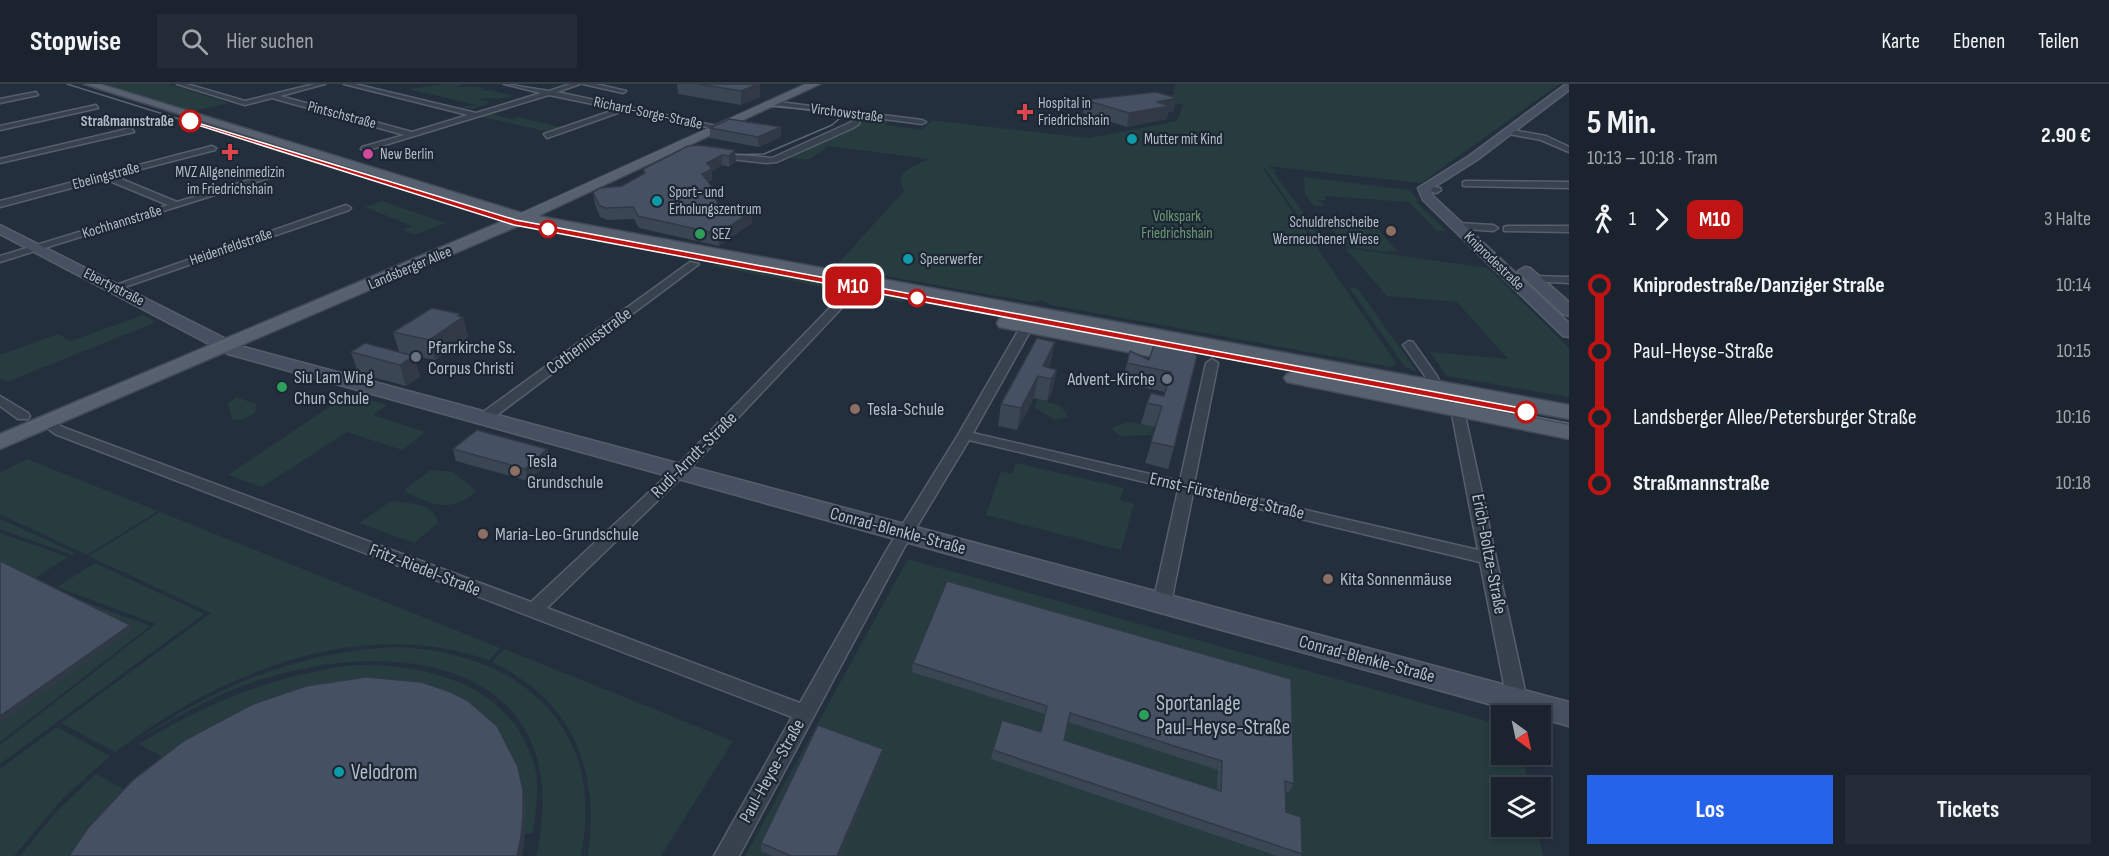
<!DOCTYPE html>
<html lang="de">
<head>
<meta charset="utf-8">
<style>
  :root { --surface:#1b232e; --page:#242b36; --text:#f1f3f6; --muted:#a0a4aa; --line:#39404a; --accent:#2563eb }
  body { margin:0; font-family:"Sofia Sans Condensed",sans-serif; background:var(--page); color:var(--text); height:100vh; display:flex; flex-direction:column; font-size:22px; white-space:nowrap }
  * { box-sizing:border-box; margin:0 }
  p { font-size:20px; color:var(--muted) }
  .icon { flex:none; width:33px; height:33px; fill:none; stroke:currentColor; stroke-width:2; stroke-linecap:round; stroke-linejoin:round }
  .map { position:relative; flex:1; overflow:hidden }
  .side { display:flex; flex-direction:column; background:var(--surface); width:540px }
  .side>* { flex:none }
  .badge { padding:0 12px; border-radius:9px; font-size:21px; line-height:39px }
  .needle { width:39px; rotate:147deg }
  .tools { position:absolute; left:1491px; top:621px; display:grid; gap:12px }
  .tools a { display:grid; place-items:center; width:60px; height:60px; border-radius:0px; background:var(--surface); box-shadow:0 3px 9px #0003,0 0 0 2px var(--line); font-size:30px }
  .map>.badge { position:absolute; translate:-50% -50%; box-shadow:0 0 0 3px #fff }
  .legs { display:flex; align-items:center; gap:9px; height:66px; padding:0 18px; font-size:20px }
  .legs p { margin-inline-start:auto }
  .summary { display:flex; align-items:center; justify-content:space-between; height:102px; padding:0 18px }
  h1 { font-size:33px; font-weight:700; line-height:45px }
  .action { display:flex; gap:12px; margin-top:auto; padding:12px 18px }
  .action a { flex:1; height:69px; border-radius:0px; background:var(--accent); color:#fff; font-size:24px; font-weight:700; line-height:69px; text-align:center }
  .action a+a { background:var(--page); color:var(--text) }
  ul { padding:0 18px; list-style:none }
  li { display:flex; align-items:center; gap:21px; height:66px; font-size:22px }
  li i { display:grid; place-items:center; width:9px; height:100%; margin:0 8px; background:currentColor }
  li i::after { content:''; width:15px; height:15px; margin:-8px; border:4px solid; border-radius:50%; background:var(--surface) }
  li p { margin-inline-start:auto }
  li:first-child i { background:linear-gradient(#0000 50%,currentColor 0) }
  li:last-child i { background:linear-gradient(currentColor 50%,#0000 0) }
  header { display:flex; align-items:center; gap:36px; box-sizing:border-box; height:84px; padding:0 30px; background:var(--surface); border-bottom:2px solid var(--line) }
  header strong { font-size:28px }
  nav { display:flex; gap:33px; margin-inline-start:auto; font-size:21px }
  .search { width:420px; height:54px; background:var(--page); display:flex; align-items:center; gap:15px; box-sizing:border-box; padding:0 21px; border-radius:0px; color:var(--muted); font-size:22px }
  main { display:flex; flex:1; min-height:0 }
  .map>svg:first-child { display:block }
  .green { fill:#263c3f }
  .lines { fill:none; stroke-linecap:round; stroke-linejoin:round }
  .street-casing { stroke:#565f6c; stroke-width:3 }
  .secondary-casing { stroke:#565f6c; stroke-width:3 }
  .primary-casing { stroke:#414a57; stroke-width:3 }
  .street { fill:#38414e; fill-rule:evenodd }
  .secondary { fill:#465061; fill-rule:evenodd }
  .primary { fill:#56606e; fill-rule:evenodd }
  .tram { stroke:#5a6575; stroke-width:1.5 }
  .wall { fill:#3b4654; fill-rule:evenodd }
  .shaded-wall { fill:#303945 }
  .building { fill:#455162; stroke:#303945; stroke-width:1.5; fill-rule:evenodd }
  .line-1 { fill:#be1414; stroke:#fff; stroke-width:1.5 }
  .health-dot { fill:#e0444e; stroke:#1d2633; stroke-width:2 }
  .stop-1-dot { fill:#fff; stroke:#be1414; stroke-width:3 }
  .culture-dot { fill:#0f9aa8; stroke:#1d2633; stroke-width:2 }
  .hotel-dot { fill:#d1479c; stroke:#1d2633; stroke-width:2 }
  .education-dot { fill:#8d6e63; stroke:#1d2633; stroke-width:2 }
  .leisure-dot { fill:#2e9e5b; stroke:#1d2633; stroke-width:2 }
  .worship-dot { fill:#6b7280; stroke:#1d2633; stroke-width:2 }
  .labels { text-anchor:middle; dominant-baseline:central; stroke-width:4.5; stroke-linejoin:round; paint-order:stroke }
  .far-poi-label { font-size:15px; fill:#b4bcc9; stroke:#1d2633; text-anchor:start }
  .far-street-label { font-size:15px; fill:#b4bcc9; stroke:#1d2633 }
  .far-stop-label { font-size:15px; font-weight:bold; fill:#b4bcc9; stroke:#1d2633; text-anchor:end }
  .far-park-label { font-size:15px; fill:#6b9a76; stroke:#1d2633 }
  .street-label { font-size:18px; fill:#b4bcc9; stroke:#1d2633 }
  .poi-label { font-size:18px; fill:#b4bcc9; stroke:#1d2633; text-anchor:start }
  .near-poi-label { font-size:21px; fill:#b4bcc9; stroke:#1d2633; text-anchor:start }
</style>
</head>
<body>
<header>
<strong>Stopwise</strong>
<div class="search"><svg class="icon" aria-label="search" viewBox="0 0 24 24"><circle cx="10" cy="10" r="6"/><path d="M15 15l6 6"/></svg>Hier suchen</div>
<nav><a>Karte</a><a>Ebenen</a><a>Teilen</a></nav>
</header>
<main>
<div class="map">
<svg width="1569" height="772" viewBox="0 0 1569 772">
  <rect width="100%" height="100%" fill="#242f3e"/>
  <g class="green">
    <polygon points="104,0 168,0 229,19 194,27"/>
    <path d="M 443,0 L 462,0 L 456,2 C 462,4 476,2 485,4 L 478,7 L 490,6 L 513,12 C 501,17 490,12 478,16 L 491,18 L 473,25 L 461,23 L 476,21 L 408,5 Z"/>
    <path d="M 1175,0 L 1559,0 L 1421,99 L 1268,82 L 1277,87 L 1274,89 L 1326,159 L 1317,159 L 1264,83 L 1262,83 L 1396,279 L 1391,283 L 1051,221 L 1042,216 L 1031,218 L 835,183 L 904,107 L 900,97 C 903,84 918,80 929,75 L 829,62 L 808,76 L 784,73 L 790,73 L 804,67 L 800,65 L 859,38 L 860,34 L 888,37 L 885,41 L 922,46 L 932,37 L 929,36 L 1089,54 L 1177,37 L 1183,21 L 1172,18 Z"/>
    <polygon points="492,30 512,35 517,33 565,44 549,48 482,33"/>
    <polygon points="1304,93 1409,106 1419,117 1416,118 1446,147 1437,147 1409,118 1324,112 1326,116 1318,116 1325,122 1314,122 1305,110"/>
    <polygon points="382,117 446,139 414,151 403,146 412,142 365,123"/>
    <polygon points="1347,142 1377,144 1397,167 1384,167 1399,170 1345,162 1330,143 1349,144"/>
    <polygon points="1345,164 1488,184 1569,264 1569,313 1447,292 1430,268 1508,275 1457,218 1387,212"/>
    <polygon points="716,180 904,215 902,218 713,182"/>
    <polygon points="1349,203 1358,205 1417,288 1405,283"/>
    <polygon points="1061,226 1407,289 1411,290 1392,289 1060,228"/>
    <polygon points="143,231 156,238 6,298 0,294 0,271 58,250 71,257"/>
    <polygon points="349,310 387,321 373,331 426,348 402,366 347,348 262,403 228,391"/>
    <polygon points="236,313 256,320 255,329 244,335 232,336 228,319"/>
    <polygon points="1038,315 1061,322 1068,333 1055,336 1034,323"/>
    <polygon points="1129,338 1154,342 1152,351 1120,352 1111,344"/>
    <polygon points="27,375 158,427 87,471 0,430 0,389"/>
    <polygon points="1016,379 1124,404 1120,416 1134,420 1121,466 986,431 1001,387 1012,390"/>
    <path d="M 431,386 L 453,388 L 475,406 L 474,409 C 450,429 432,421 406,408 L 405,405 Z"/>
    <path d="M 391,417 C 407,419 434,418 438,439 L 414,459 L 359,439 Z"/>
    <path d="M 160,428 L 500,564 L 489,576 C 357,531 221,589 115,668 L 61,639 L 211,529 L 89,472 Z"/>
    <polygon points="0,435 75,469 72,471 0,445"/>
    <polygon points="0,449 68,473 32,496 0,480"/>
    <polygon points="908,475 1501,641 1502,670 1522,671 1529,703 1502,704 1502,742 1537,743 1543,772 745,772"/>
    <polygon points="95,479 204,530 0,680 0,661 156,540 57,503"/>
    <polygon points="53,506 150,542 0,658 0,639"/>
    <path d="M 399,563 C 521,569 607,643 581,772 L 536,772 C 578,585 410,551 266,594 C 220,607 177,633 136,657 C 215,602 302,566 399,563 Z"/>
    <path d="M 504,565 L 733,657 L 661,772 L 588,772 C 600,685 573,617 492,578 Z"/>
    <path d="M 355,581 C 428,580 511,600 534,680 C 540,702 536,727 533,749 L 525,750 C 527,712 521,683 499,651 L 172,678 L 139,660 C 207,619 275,590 355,581 Z"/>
    <polygon points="57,643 110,672 63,714 14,772 0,772 0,685"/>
    <polygon points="96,690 129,708 83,753 68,772 20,772 57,727"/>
  </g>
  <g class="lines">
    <defs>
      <g id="street">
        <polygon points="177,0 187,0 245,17 314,0 325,0 280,12 412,48 468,31 344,0 355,0 476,29 541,9 504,0 549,7 570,0 580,0 557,8 721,43 717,45 626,26 547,54 544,50 617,25 549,11 365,67 361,65 362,63 404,51 272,14 245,21"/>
        <polygon points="583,0 596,0 626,7 623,9"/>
        <polygon points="36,8 38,11 0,19 0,15"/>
        <polygon points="771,17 922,36 926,38 922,40 861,32 859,40 853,44 777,78 766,79 713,73 713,69 716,69 772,74 847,40 853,37 854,32 769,20"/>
        <polygon points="96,21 98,24 0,46 0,42"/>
        <polygon points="131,44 134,48 0,79 0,75"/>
        <polygon points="1507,45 1546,52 1569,63 1569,68 1541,56 1504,49"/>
        <polygon points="212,62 216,64 215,66 114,92 177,118 275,88 282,90 0,178 0,172 168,121 105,95 0,123 0,117"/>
        <polygon points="1466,97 1569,98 1569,104 1463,102 1463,98"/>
        <polygon points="1424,101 1440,104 1441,106 1437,109 1421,106 1420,104"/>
        <polygon points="346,121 351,124 349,126 119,205 110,203"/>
        <polygon points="1457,139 1493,141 1498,144 1493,147 1454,144 1452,142"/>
        <polygon points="1507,142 1569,142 1569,148 1504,147 1504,143"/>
        <polygon points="690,178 699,180 489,337 479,337 477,334 479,331"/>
        <polygon points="1534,192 1569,193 1569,199 1530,197 1529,195"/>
        <polygon points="849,207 853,208 853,212 684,391 547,524 800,619 888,464 958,351 1029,228 1035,225 1041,228 973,349 1180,397 1206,279 1212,275 1218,279 1194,400 1478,466 1451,325 1453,322 1463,322 1527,616 1524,622 1517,624 1510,622 1507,616 1480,478 1193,409 1171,519 1168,524 1162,525 1156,524 1153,519 1178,406 969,356 904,464 739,772 714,772 792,633 55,350 41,339 48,335 65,344 531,518 674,385 845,208"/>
        <polygon points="1409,257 1413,258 1437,292 1442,303 1440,306 1435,307 1430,306 1425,292 1403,261"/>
        <polygon points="0,312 28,329 30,332 28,335 18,335 0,322"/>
      </g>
      <g id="secondary">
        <polygon points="1566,0 1569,0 1569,6 1477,76 1431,105 1433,112 1569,239 1569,253 1563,252 1423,116 1418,104 1469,72"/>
        <polygon points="0,141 240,262 1569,618 1569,642 1540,634 1540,632 1532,632 228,270 0,150"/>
        <polygon points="1525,183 1530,184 1569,218 1569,232 1563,230 1520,190 1518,187"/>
      </g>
      <g id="primary">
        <polygon points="84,0 100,0 522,129 806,0 820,0 538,132 1569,321 1569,335 525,139 0,365 0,350 510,134"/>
        <polygon points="1006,233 1169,264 1176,266 1179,270 1176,274 1169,276 999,243 997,239 999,235"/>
        <polygon points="1294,288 1569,341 1569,355 1287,298 1284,294 1287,290"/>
      </g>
    </defs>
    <use href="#street" class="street-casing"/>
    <use href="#secondary" class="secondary-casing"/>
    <use href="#primary" class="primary-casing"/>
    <use href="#street" class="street"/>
    <use href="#secondary" class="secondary"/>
    <use href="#primary" class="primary"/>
    <g class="tram">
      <polyline points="67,0 518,141 1569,339"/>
      <polyline points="719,71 764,70 832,41 840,34 824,27 766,22"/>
      <polyline points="0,352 494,142 808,0"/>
    </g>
  </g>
  <g class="wall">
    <polygon points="677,0 760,0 760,13 741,21 678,10"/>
    <polygon points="1085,16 1174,27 1168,28 1167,35 1127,43 1083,29"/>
    <polygon points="710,44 781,53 759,63 710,54"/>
    <polygon points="735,66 736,77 729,83 722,81 712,87 712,96 708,98 716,116 719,121 752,139 719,162 639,144 634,135 607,136 600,133 595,120 593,108 622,102 644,90 643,85"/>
    <polygon points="460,230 460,232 463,233 468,253 435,276 412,271 414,272 420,293 406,302 358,289 351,268 399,268 393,248"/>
    <polygon points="1130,267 1149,276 1192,268 1174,363 1168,385 1145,379 1156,343 1141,340 1147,319 1164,312 1165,308 1122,299"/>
    <polygon points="1051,278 1048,284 1057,286 1052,307 1047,317 1034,314 1017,346 998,342 1001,320"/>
    <polygon points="453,365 547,365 550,377 528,397 456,377"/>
    <path d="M 913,579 L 1294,700 L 1289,708 L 1285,707 L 1286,728 L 1302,770 L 1301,772 L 1277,772 L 991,675 L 993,666 L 1040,648 L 1045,630 L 912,588 ZM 1068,638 L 1218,686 L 1217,706 L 1064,656 Z"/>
    <polygon points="882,674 840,772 772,772 761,767 761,759"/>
  </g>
  <g class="shaded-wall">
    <polygon points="758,0 760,0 760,13 741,21 741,7"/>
    <polygon points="1177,14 1174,27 1168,28 1167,35 1127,43 1129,29 1157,18"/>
    <polygon points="781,43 781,53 759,63 758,53"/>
    <polygon points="735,66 736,77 729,83 729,72"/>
    <polygon points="722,71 722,81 712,87 712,96 703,101 702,90 707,79"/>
    <polygon points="752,127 752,139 719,162 718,150"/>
    <polygon points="460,230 461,235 463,233 468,253 435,276 429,256"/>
    <polygon points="1055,258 1051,278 1043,294 1043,282"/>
    <polygon points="414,272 420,293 406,302 400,281"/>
    <polygon points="1057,286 1052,307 1047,317 1051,295"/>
    <polygon points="1038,292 1034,314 1017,346 1021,324"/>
    <polygon points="547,365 550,377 528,397 525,385"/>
    <polygon points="130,541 132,546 0,639 0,632"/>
    <polygon points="883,665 882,674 840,772 837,772"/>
    <polygon points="518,683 526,715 526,740 524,762 522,772 517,772"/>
  </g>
  <g class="building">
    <polygon points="698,0 758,0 741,7"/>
    <polygon points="1156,8 1177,14 1157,18 1170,22 1129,29 1085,16"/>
    <polygon points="729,35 781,43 758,53 710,44"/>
    <polygon points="699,61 735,66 729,72 722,71 707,79 712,85 702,90 716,108 712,110 719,121 723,123 752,127 718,150 638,132 633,123 605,124 599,121 593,108 600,104 622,102 645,89 643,85 688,62"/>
    <polygon points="432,224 460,230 458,232 463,233 429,256 393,248"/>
    <polygon points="1037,254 1055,258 1043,282 1057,286 1051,295 1038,292 1021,324 1001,320"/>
    <polygon points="365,259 414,272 400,281 351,268"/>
    <polygon points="1154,261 1192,268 1197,272 1174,363 1151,358 1162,322 1147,319 1151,309 1164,312 1171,288 1127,279 1130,267 1149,276"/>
    <polygon points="477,346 547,365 525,385 453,365"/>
    <polygon points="0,477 130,541 0,632"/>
    <path d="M 947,497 L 1291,595 L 1294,700 L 1285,697 L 1286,728 L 1301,733 L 1302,770 L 993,666 L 1002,636 L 1041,648 L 1047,622 L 913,579 ZM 1070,629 L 1222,677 L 1221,707 L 1064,656 Z"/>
    <polygon points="366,593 421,598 451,608 468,617 497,642 518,683 523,706 523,731 521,753 517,772 69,772 88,744 133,696 185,656 253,620 306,602"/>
    <polygon points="818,641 883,665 837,772 791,772 761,759"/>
  </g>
  <polygon class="line-1" points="188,36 516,136 1526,325 1531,328 1526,331 514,141 188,38"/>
  <g class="health-dot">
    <path d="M1022 19h6v6h6v6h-6v6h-6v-6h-6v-6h6z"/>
    <path d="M227 59h6v6h6v6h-6v6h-6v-6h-6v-6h6z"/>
  </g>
  <g class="stop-1-dot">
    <circle cx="190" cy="37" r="10"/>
    <circle cx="548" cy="145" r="8"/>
    <circle cx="917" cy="214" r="8"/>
    <circle cx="1526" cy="328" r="10"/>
  </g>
  <g class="culture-dot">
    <circle cx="1132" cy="55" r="6"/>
    <circle cx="657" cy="117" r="6"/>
    <circle cx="908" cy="175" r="6"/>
    <circle cx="339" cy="688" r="6"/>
  </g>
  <circle class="hotel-dot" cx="368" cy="70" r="6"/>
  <g class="education-dot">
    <circle cx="1391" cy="147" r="6"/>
    <circle cx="855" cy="325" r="6"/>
    <circle cx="515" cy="387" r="6"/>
    <circle cx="483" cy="450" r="6"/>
    <circle cx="1328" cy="495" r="6"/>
  </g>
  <g class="leisure-dot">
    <circle cx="700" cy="150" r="6"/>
    <circle cx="282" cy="303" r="6"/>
    <circle cx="1144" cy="631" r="6"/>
  </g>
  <g class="worship-dot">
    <circle cx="416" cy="273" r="6"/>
    <circle cx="1167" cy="295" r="6"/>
  </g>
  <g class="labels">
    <g class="far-poi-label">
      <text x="1038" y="19">Hospital in<tspan x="1038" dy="17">Friedrichshain</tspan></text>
      <text x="1144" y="55">Mutter mit Kind</text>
      <text x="380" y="70">New Berlin</text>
      <text x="230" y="88" text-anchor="middle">MVZ Allgeneinmedizin<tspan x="230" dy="17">im Friedrichshain</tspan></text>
      <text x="669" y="108">Sport- und<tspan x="669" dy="17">Erholungszentrum</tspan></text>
      <text x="1379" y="138" text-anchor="end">Schuldrehscheibe<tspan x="1379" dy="17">Werneuchener Wiese</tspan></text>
      <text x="712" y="150">SEZ</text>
      <text x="920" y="175">Speerwerfer</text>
    </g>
    <g class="far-street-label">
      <text transform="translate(648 29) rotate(12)">Richard-Sorge-Straße</text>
      <text transform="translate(847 29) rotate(7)">Virchowstraße</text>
      <text transform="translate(342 31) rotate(15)">Pintschstraße</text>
      <text transform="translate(106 92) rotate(-15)">Ebelingstraße</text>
      <text transform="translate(122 138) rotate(-17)">Kochhannstraße</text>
      <text transform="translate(231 163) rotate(-19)">Heidenfeldstraße</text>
      <text transform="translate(1494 177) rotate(44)">Kniprodestraße</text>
      <text transform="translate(410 184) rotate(-23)">Landsberger Allee</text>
      <text transform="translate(114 203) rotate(27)">Ebertystraße</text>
    </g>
    <g class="far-stop-label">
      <text x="174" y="37">Straßmannstraße</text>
    </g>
    <g class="far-park-label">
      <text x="1177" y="132">Volkspark<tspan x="1177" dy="17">Friedrichshain</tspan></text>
    </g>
    <g class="street-label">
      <text transform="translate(589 257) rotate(-36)">Cotheniusstraße</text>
      <text transform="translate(694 371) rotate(-45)">Rudi-Arndt-Straße</text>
      <text transform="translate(1227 412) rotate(13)">Ernst-Fürstenberg-Straße</text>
      <text transform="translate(898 447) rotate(15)">Conrad-Blenkle-Straße</text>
      <text transform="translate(1489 470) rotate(79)">Erich-Boltze-Straße</text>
      <text transform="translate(425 486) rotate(21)">Fritz-Riedel-Straße</text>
      <text transform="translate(1367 575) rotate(15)">Conrad-Blenkle-Straße</text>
      <text transform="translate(772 687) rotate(-61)">Paul-Heyse-Straße</text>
    </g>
    <g class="poi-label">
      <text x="428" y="263">Pfarrkirche Ss.<tspan x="428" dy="21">Corpus Christi</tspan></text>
      <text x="294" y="293">Siu Lam Wing<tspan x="294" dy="21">Chun Schule</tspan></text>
      <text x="1155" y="295" text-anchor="end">Advent-Kirche</text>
      <text x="867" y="325">Tesla-Schule</text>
      <text x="527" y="377">Tesla<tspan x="527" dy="21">Grundschule</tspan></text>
      <text x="495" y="450">Maria-Leo-Grundschule</text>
      <text x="1340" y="495">Kita Sonnenmäuse</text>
    </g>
    <g class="near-poi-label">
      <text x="1156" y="619">Sportanlage<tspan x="1156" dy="24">Paul-Heyse-Straße</tspan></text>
      <text x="351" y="688">Velodrom</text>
    </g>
  </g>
</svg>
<div class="tools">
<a><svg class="needle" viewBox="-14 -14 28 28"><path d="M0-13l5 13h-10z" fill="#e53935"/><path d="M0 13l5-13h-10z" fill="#a0a4aa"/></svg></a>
<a><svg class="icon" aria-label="layers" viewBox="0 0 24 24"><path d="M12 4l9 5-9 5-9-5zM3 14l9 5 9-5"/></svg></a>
</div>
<b class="badge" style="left:853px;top:202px;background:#be1414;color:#fff">M10</b>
</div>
<section class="side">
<div class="summary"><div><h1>5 Min.</h1><p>10:13 – 10:18 · Tram</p></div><b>2.90 €</b></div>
<div class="legs"><svg class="icon" aria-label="walk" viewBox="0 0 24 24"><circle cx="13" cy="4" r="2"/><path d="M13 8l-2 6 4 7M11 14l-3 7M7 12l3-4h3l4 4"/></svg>1<svg class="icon" aria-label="forward" viewBox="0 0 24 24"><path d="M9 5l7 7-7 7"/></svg><b class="badge" style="background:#be1414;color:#fff">M10</b><p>3 Halte</p></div>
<ul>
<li><i style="color:#be1414"></i><b>Kniprodestraße/Danziger Straße</b><p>10:14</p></li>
<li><i style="color:#be1414"></i><span>Paul-Heyse-Straße</span><p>10:15</p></li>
<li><i style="color:#be1414"></i><span>Landsberger Allee/Petersburger Straße</span><p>10:16</p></li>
<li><i style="color:#be1414"></i><b>Straßmannstraße</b><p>10:18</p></li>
</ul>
<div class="action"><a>Los</a><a>Tickets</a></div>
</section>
</main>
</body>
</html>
